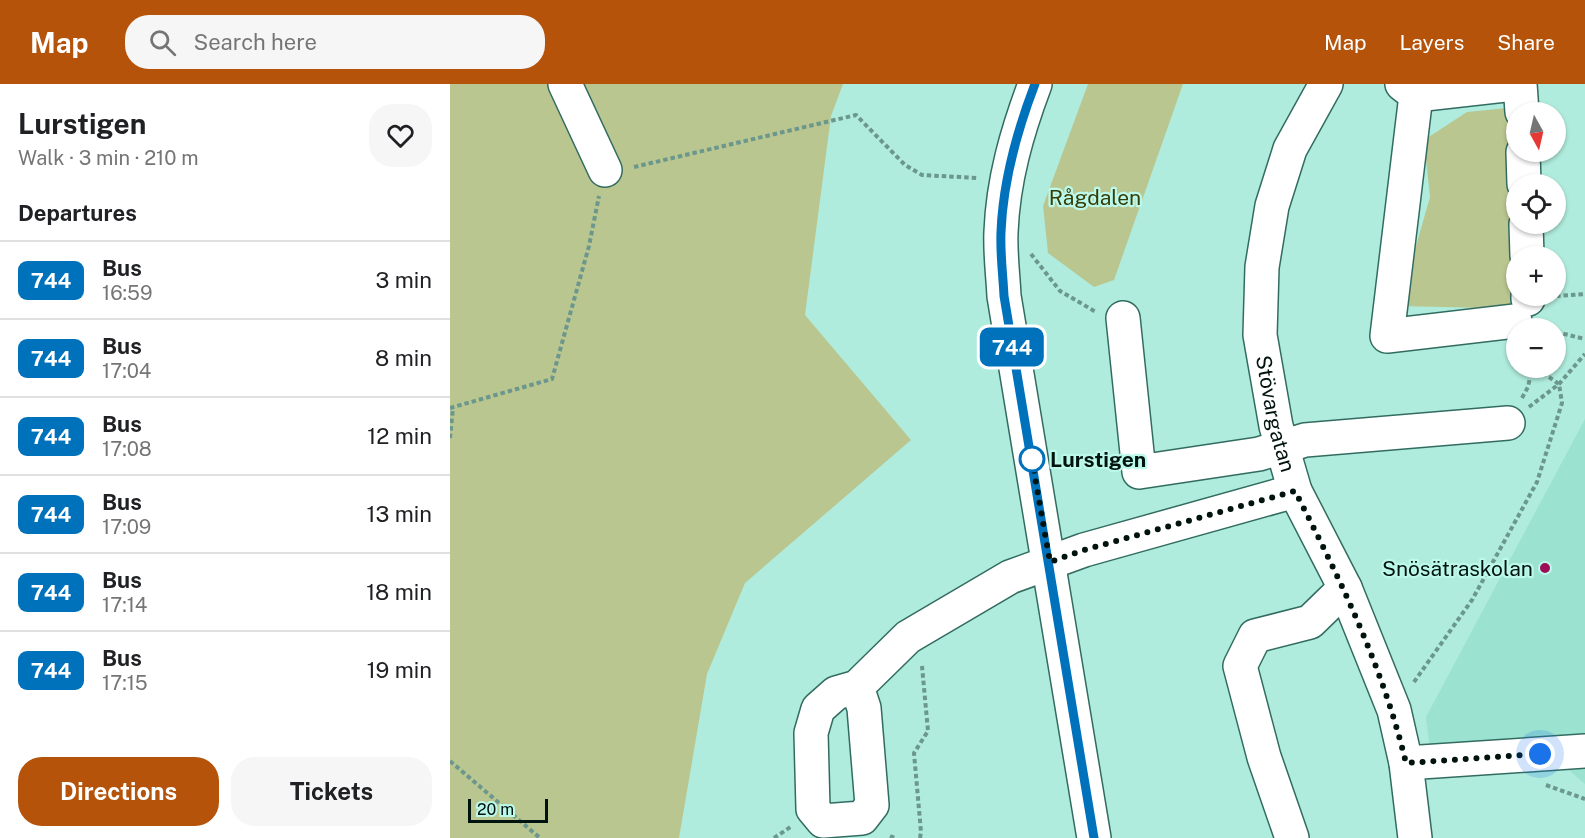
<!DOCTYPE html>
<html lang="en">
<head>
<meta charset="utf-8">
<style>
  :root { --surface:#fff; --page:#f6f6f6; --text:#202124; --muted:#757577; --line:#e0e0e0; --accent:#b45309 }
  body { margin:0; font-family:"Public Sans",sans-serif; background:var(--page); color:var(--text); height:100vh; display:flex; flex-direction:column; font-size:22px; white-space:nowrap }
  * { box-sizing:border-box; margin:0 }
  p { font-size:20px; color:var(--muted) }
  .icon { flex:none; width:33px; height:33px; fill:none; stroke:currentColor; stroke-width:2; stroke-linecap:round; stroke-linejoin:round }
  .map { position:relative; flex:1; overflow:hidden }
  .drawer { display:flex; flex-direction:column; background:var(--surface); width:450px }
  .drawer>* { flex:none }
  .badge { padding:0 12px; border-radius:9px; font-size:21px; line-height:39px }
  .needle { width:39px; rotate:172deg }
  .buttons { position:absolute; left:1056px; top:18px; display:grid; gap:12px }
  .buttons a { display:grid; place-items:center; width:60px; height:60px; border-radius:50%; background:var(--surface); box-shadow:0 2px 4px #0004; font-size:30px }
  .scale { position:absolute; left:18px; bottom:15px; width:80px; box-sizing:border-box; padding-left:6px; border:3px solid #00130f; border-top:0; font-size:16px; line-height:21px; white-space:nowrap; color:#00130f; -webkit-text-stroke:4px #bcf9ea; paint-order:stroke }
  .you { position:absolute; width:30px; height:30px; margin:-15px; border:4px solid #fff; border-radius:50%; background:#1a73e8; box-shadow:0 0 0 9px #1a73e833 }
  .map>.badge { position:absolute; translate:-50% -50%; box-shadow:0 0 0 3px #fff }
  h2 { padding:0 18px; font-size:22px; line-height:54px }
  .round { display:grid; place-items:center; flex:none; width:63px; height:63px; border-radius:24px; background:var(--page) }
  .overview { display:flex; align-items:center; justify-content:space-between; height:102px; padding:0 18px }
  h1 { font-size:28px; font-weight:700; line-height:45px }
  .action { display:flex; gap:12px; margin-top:auto; padding:12px 18px }
  .action a { flex:1; height:69px; border-radius:24px; background:var(--accent); color:#fff; font-size:24px; font-weight:700; line-height:69px; text-align:center }
  .action a+a { background:var(--page); color:var(--text) }
  ul { padding:0; list-style:none }
  li { display:flex; align-items:center; gap:18px; height:78px; padding:0 18px; border-top:2px solid var(--line) }
  li div { flex:1 }
  li b { display:block; font-size:22px }
  li em { font-style:normal }
  li .badge { min-width:66px; font-weight:700; text-align:center }
  header { display:flex; align-items:center; gap:36px; box-sizing:border-box; height:84px; padding:0 30px; background:var(--accent); color:#fff }
  header strong { font-size:28px }
  nav { display:flex; gap:33px; margin-inline-start:auto; font-size:21px }
  .search { width:420px; height:54px; background:var(--page); display:flex; align-items:center; gap:15px; box-sizing:border-box; padding:0 21px; border-radius:24px; color:var(--muted); font-size:22px }
  main { display:flex; flex:1; min-height:0 }
  .map>svg:first-child { display:block }
  .built { fill:#9be2d1 }
  .green { fill:#bac690 }
  .lines { fill:none; stroke-linecap:round; stroke-linejoin:round }
  .minor-casing { stroke:#326c60; stroke-width:36 }
  .path { stroke:#6b978c; stroke-width:4; stroke-dasharray:4.5 3; stroke-linecap:butt }
  .minor { stroke:#fff; stroke-width:33 }
  .line-casing { stroke:#fff; stroke-width:14 }
  .line { stroke:#0072bc; stroke-width:9 }
  .walk { stroke:#00130f; stroke-width:6; stroke-dasharray:0 10.8 }
  .stop-dot { fill:#fff; stroke:#0072bc; stroke-width:3 }
  .poi-dot { fill:#9e0d57; stroke:#bcf9ea; stroke-width:2 }
  .labels { text-anchor:middle; dominant-baseline:central; stroke-width:4.5; stroke-linejoin:round; paint-order:stroke }
  .park-label { font-size:21px; fill:#363e08; stroke:#bcf9ea }
  .street-label { font-size:21px; fill:#00130f; stroke:#bcf9ea }
  .stop-label { font-size:21px; font-weight:bold; fill:#00130f; stroke:#bcf9ea; text-anchor:start }
  .poi-label { font-size:21px; fill:#00130f; stroke:#bcf9ea; text-anchor:end }
</style>
</head>
<body>
<header>
<strong>Map</strong>
<div class="search"><svg class="icon" aria-label="search" viewBox="0 0 24 24"><circle cx="10" cy="10" r="6"/><path d="M15 15l6 6"/></svg>Search here</div>
<nav><a>Map</a><a>Layers</a><a>Share</a></nav>
</header>
<main>
<section class="drawer">
<div class="overview"><div><h1>Lurstigen</h1><p>Walk · 3 min · 210 m</p></div><a class="round"><svg class="icon" aria-label="heart" viewBox="0 0 24 24"><path d="M12 20l-8-8c-3-5 5-10 8-4 3-6 11-1 8 4z"/></svg></a></div>
<h2>Departures</h2>
<ul>
<li><span class="badge" style="background:#0072bc;color:#fff">744</span><div><b>Bus</b><p>16:59</p></div><em>3 min</em></li>
<li><span class="badge" style="background:#0072bc;color:#fff">744</span><div><b>Bus</b><p>17:04</p></div><em>8 min</em></li>
<li><span class="badge" style="background:#0072bc;color:#fff">744</span><div><b>Bus</b><p>17:08</p></div><em>12 min</em></li>
<li><span class="badge" style="background:#0072bc;color:#fff">744</span><div><b>Bus</b><p>17:09</p></div><em>13 min</em></li>
<li><span class="badge" style="background:#0072bc;color:#fff">744</span><div><b>Bus</b><p>17:14</p></div><em>18 min</em></li>
<li><span class="badge" style="background:#0072bc;color:#fff">744</span><div><b>Bus</b><p>17:15</p></div><em>19 min</em></li>
</ul>
<div class="action"><a>Directions</a><a>Tickets</a></div>
</section>
<div class="map">
<svg width="1135" height="754" viewBox="0 0 1135 754">
  <rect width="100%" height="100%" fill="#afecdd"/>
  <polygon class="built" points="1135,335 1135,700 1114,682 983,691 976,633"/>
  <g class="green">
    <polygon points="0,0 393,0 381,32 355,231 461,356 295,499 257,590 229,754 0,754"/>
    <polygon points="638,0 733,0 664,196 644,203 598,169 593,122"/>
    <polygon points="1057,24 1066,182 1066,194 1060,220 1035,224 949,222 980,113 974,56 1017,28"/>
  </g>
  <g class="lines">
    <defs>
      <g id="minor">
        <polyline points="115,0 155,86"/>
        <path d="M 585,0 C 567,48 553,96 551,148 C 550,169 553,191 554,212 L 644,754"/>
        <path id="s1" d="M 876,0 L 840,65 L 822,122 L 812,183 L 810,251 L 826,342 L 845,407 L 895,504 L 944,626 L 956,679 L 965,754"/>
        <polyline points="952,0 966,11 937,252 1065,237"/>
        <polyline points="1070,0 1072,28"/>
        <polyline points="966,11 1064,0"/>
        <polyline points="1073,68 1074,100"/>
        <polyline points="1076,140 1077,172"/>
        <polyline points="1078,212 1078,215"/>
        <polyline points="673,234 689,388 809,370 855,356 1058,339"/>
        <polyline points="407,603 414,624 422,721 412,734 373,737 363,725 361,649 368,625 386,609 407,603 458,553 560,493 634,466 845,407"/>
        <polyline points="956,679 1135,667"/>
        <polyline points="842,754 814,673 790,582 805,552 860,538 895,504"/>
      </g>
    </defs>
    <use href="#minor" class="minor-casing"/>
    <g class="path">
      <polyline points="184,83 406,31 455,81 472,91 528,94"/>
      <polyline points="581,170 610,207 646,228"/>
      <polyline points="1106,212 1135,210"/>
      <polyline points="1106,248 1135,255"/>
      <polyline points="1072,314 1078,303 1082,284"/>
      <polyline points="1079,323 1109,300 1135,270"/>
      <polyline points="0,324 102,295 139,162 149,112"/>
      <polyline points="0,354 3,324"/>
      <polyline points="964,598 1022,516 1087,398 1112,319 1109,300 1086,284"/>
      <polyline points="0,677 90,754"/>
      <polyline points="1096,701 1135,715"/>
      <polyline points="440,752 445,754"/>
      <polyline points="324,754 342,742"/>
      <polyline points="470,754 471,748 464,669 478,647 472,582"/>
    </g>
    <use href="#minor" class="minor"/>
  </g>
  <g class="lines">
    <defs>
      <path id="line" d="M 585,0 C 567,47 553,96 551,148 C 550,169 553,191 554,212 L 644,754"/>
    </defs>
    <use href="#line" class="line-casing"/>
    <use href="#line" class="line"/>
    <path class="walk" d="M 582,375 L 580,365 L 600,478 L 634,466 L 845,407 C 890,495 933,583 956,679 L 1090,670"/>
  </g>
  <circle class="stop-dot" cx="582" cy="375" r="12"/>
  <circle class="poi-dot" cx="1095" cy="484" r="6"/>
  <g class="labels">
    <g class="park-label">
      <text x="645" y="113">Rågdalen</text>
    </g>
    <g class="street-label">
      <text stroke="none"><textPath href="#s1" startOffset="344">Stövargatan</textPath></text>
    </g>
    <g class="stop-label">
      <text x="600" y="375">Lurstigen</text>
    </g>
    <g class="poi-label">
      <text x="1083" y="484">Snösätraskolan</text>
    </g>
  </g>
</svg>
<div class="buttons">
<a><svg class="needle" viewBox="-14 -14 28 28"><path d="M0-13l5 13h-10z" fill="#e53935"/><path d="M0 13l5-13h-10z" fill="#757577"/></svg></a>
<a><svg class="icon" aria-label="locate" viewBox="0 0 24 24"><circle cx="12" cy="12" r="6"/><path d="M12 2v4M12 18v4M2 12h4M18 12h4"/></svg></a>
<a>+</a>
<a>−</a>
</div>
<div class="scale">20 m</div>
<div class="you" style="left:1090px;top:670px"></div>
<b class="badge" style="left:562px;top:263px;background:#0072bc;color:#fff">744</b>
</div>
</main>
</body>
</html>
